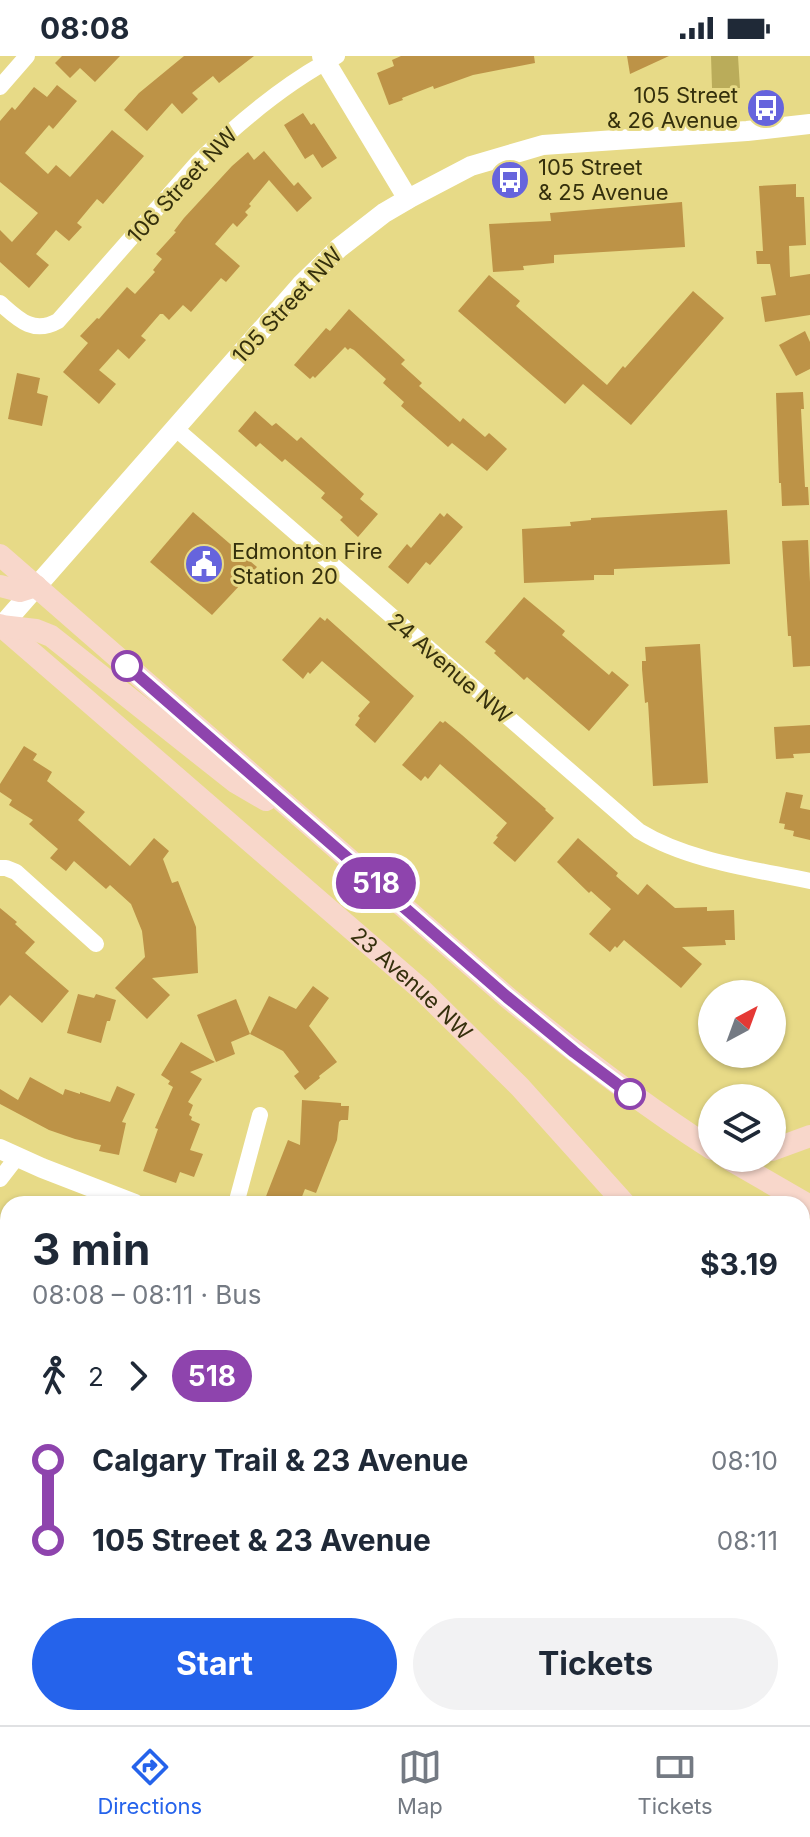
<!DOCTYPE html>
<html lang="en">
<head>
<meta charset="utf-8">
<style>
  :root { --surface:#fff; --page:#f2f2f3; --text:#1f2937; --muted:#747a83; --line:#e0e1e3; --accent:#2563eb }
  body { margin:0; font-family:Inter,sans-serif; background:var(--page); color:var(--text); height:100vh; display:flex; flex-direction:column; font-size:30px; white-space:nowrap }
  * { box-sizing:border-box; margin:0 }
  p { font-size:26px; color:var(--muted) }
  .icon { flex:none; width:44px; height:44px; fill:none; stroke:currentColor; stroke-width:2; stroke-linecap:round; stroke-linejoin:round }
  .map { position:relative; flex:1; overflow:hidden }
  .sheet { position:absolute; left:0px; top:1140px; width:810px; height:530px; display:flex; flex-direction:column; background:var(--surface); border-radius:24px 24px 0 0; box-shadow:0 2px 6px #0004 }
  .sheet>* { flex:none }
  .badge { padding:0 16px; border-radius:26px; font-size:28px; line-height:52px }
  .needle { width:52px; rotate:41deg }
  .tools { position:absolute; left:698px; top:924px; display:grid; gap:16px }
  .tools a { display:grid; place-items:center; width:88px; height:88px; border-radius:50%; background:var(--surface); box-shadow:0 2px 6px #0004; font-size:40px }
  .map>.badge { position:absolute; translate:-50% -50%; box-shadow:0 0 0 4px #fff }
  .legs { display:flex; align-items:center; gap:12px; height:88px; padding:0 32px; font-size:26px }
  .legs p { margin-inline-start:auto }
  .overview { display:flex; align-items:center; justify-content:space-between; height:136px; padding:0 32px }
  h1 { font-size:44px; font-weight:700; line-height:60px }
  .cta { display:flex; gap:16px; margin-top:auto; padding:16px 32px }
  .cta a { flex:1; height:92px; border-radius:48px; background:var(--accent); color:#fff; font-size:32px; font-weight:700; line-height:92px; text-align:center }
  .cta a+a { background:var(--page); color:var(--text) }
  ul { padding:0 32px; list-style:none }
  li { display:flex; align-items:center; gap:28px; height:80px; font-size:30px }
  li i { display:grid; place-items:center; width:12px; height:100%; margin:0 10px; background:currentColor }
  li i::after { content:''; width:20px; height:20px; margin:-10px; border:6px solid; border-radius:50%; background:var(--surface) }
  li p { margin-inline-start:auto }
  li:first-child i { background:linear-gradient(#0000 50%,currentColor 0) }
  li:last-child i { background:linear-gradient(currentColor 50%,#0000 0) }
  .status { display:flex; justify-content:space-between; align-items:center; height:56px; padding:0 40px; background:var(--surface); direction:ltr }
  .status svg { height:22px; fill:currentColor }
  .tabs { display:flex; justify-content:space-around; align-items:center; height:112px; border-top:2px solid var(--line); background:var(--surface); font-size:22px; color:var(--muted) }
  .tabs a { display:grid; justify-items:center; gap:4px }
  .tabs .selected { color:var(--accent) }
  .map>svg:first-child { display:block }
  .green { fill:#baac5a }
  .building { fill:#bd9347 }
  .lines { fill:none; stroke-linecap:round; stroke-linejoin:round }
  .minor { stroke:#fff; stroke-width:16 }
  .tertiary { stroke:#fff; stroke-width:20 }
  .secondary { stroke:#f8d7cb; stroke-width:22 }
  .line-1-casing { stroke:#fff; stroke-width:18 }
  .line-1 { stroke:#8e44ad; stroke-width:12 }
  .stop-1-dot { fill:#fff; stroke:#8e44ad; stroke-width:4 }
  .labels { text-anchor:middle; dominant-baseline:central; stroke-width:6; stroke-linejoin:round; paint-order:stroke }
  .poi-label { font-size:22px; fill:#35300c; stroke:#e7da87; text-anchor:start }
  .street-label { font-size:22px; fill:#35300c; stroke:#e7da87 }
</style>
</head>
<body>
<div class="status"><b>08:08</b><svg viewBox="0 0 49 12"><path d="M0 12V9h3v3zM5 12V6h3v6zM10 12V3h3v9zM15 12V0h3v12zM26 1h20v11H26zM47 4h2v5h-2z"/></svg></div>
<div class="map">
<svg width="810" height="1669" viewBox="0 0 810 1669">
  <rect width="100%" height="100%" fill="#e7da87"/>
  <polygon class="green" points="711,0 738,0 740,32 712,32"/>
  <g class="building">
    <polygon points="62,0 120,0 95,26 80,12 70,22 55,7"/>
    <polygon points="184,0 254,0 219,27 213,20 192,37 198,43 182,58 172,47 147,75 124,54 139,37"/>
    <polygon points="401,0 534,0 535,7 473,19 434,33 433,30 402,42 403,44 389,49 377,17 394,10 392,4"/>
    <polygon points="627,0 669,0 630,18"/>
    <polygon points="57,29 77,45 53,73 49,69 25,97 48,118 56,109 70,121 112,74 144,100 103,148 97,143 77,167 82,171 69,185 56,174 36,198 49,209 29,232 0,206 0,174 12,186 38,157 0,126 0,65 12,51 15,54 34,31 47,41"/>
    <polygon points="303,57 311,69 314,67 337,102 322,112 313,98 305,103 284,69"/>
    <polygon points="264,95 294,130 298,126 312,142 297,156 269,124 249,148 251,150 245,156 248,159 237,171 233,167 215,188 240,210 226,226 221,222 191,256 183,249 169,264 163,258 160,258 141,280 146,284 129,303 118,293 99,314 116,328 99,348 63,316 88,287 80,280 97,262 99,263 127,231 135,238 155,216 153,214 162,203 156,198 176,176 174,175 184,162 232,110 248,96 254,104"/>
    <polygon points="796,128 796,141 804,141 806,189 789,190 790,221 810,218 810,259 765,266 761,241 776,239 770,208 757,208 756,195 763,195 759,130"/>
    <polygon points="682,146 685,191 554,199 554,207 523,210 524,214 493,216 489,168 551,165 550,157"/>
    <polygon points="489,219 520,245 516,250 607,329 623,310 625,312 693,235 724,262 631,369 583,328 565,348 458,255"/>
    <polygon points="349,253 405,304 401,308 422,327 419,330 442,350 460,366 463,362 485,381 489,377 507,393 487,415 452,387 448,391 401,350 404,346 383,327 386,323 354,294 350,292 348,294 345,291 315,322 313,320 310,323 294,309 326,272 330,275"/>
    <polygon points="805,275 810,286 810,313 796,320 779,289"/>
    <polygon points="17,317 40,322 37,337 48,340 42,370 8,363"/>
    <polygon points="803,336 804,353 801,353 805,431 808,431 809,449 782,450 781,427 779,427 776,337"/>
    <polygon points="255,355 272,370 276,367 297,385 301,381 364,438 360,443 378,458 358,481 340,464 343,461 321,442 325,437 285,403 282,406 260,387 256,391 238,375"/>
    <polygon points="727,454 730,508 614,513 614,519 594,519 594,524 524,527 522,473 571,470 570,466 591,464 591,462"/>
    <polygon points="193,456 257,511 212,559 150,506"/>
    <polygon points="440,457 444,461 447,457 463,471 430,509 426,506 408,528 388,511 407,488 411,492"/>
    <polygon points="808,484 810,526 810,610 793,611 791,580 788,580 782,485"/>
    <polygon points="524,541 565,575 562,579 609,619 612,615 629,629 589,675 527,621 524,624 494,597 496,595 485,586"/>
    <polygon points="320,561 325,565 327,562 414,640 375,687 355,669 360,662 358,660 370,646 322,605 310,618 308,616 303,623 282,604"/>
    <polygon points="700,588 708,727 653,730 648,646 645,647 642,613 642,605 646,605 645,591"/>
    <polygon points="440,665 443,667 445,665 462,679 546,753 545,754 554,762 515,806 493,787 498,781 496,780 507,767 440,708 428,723 425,720 421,725 402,709"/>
    <polygon points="810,669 810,697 793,698 794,702 776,703 774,671"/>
    <polygon points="24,690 37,698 33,704 52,716 47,725 85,756 78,764 130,810 154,782 169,795 163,803 172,827 178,825 196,871 198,917 152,922 170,939 147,963 115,932 145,901 142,875 131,848 110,829 106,833 74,805 66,815 50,802 58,793 29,768 33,764 9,749 12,744 0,736 0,728"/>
    <polygon points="786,736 803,739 800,752 810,754 810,784 793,780 794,775 784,773 785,768 779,767"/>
    <polygon points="578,782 618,817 616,820 638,839 647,828 675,852 707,851 707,855 734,854 735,884 725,884 726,889 682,891 702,908 681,932 624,884 617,892 615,890 610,896 589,878 611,853 591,835 589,837 557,806"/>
    <polygon points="0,852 17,866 15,868 35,886 25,897 69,935 42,967 10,939 0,950"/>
    <polygon points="313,930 329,942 309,970 337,1006 319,1020 320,1022 305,1034 294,1020 299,1016 283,995 250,978 231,986 235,998 216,1006 197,959 236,943 250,978 269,940 296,953"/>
    <polygon points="78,938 94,942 96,938 116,944 110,965 107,965 101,987 67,977"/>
    <polygon points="181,986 215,1006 190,1016 202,1023 188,1046 193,1049 189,1059 192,1061 191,1064 200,1068 190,1094 203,1098 194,1121 180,1116 176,1127 143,1115 158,1073 155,1072 173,1031 168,1028 170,1025 161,1019"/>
    <polygon points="30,1021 63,1039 65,1033 80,1038 80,1036 110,1046 117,1030 135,1038 122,1066 126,1067 119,1099 99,1095 101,1089 75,1083 49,1074 0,1048 0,1033 18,1044"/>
    <polygon points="302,1044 341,1047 341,1050 349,1050 348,1064 341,1064 339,1066 337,1084 316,1137 305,1133 299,1148 263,1148 288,1084 300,1089"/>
  </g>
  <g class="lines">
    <g class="minor">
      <polyline points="0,31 27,0"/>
      <path d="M 0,247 C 18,263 33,279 58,265 L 198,106 C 239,66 285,27 337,0"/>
      <path d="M 175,372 L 639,775 C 688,805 754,813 810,825"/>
      <polyline points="0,812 6,812 16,816 96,888"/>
      <polyline points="0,1123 17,1101"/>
      <polyline points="236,1148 260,1059"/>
      <polyline points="64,1662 65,1669"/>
    </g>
    <g class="tertiary">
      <polyline points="322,0 408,143"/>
      <polyline points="0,572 301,229 339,192 384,157 408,143 471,110 543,89 747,75 810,68"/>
      <polyline points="0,1093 42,1112 135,1148"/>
      <polyline points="437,1669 439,1662"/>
    </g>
    <g class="secondary">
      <path d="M 0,499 L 507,941 C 573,995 640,1047 712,1093"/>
      <polyline points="0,530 20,535 36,530"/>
      <path id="s1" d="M 0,569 L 422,934 L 520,1031 L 625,1148"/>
      <polyline points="1,570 36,574 51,580 235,726 266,744"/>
      <polyline points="772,1094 810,1080"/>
      <polyline points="727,1102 810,1150"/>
      <polyline points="802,1351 810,1360"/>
    </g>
  </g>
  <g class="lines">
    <defs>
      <polyline id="line-1" points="127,610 507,941 574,996 630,1038"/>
    </defs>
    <use href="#line-1" class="line-1-casing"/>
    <use href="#line-1" class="line-1"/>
  </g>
  <defs>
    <symbol id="bus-disc" viewBox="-11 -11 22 22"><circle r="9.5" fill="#6664dd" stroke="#e7da87"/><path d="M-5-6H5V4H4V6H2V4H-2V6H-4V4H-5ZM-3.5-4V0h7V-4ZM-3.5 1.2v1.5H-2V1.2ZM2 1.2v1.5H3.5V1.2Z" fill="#fff"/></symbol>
    <symbol id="civic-disc" viewBox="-11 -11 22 22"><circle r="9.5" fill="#6664dd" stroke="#e7da87"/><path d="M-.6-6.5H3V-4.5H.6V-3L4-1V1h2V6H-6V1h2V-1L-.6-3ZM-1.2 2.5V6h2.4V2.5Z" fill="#fff"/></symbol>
  </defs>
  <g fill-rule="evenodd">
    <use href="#bus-disc" x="744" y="30" width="44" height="44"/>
    <use href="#bus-disc" x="488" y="102" width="44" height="44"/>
    <use href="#civic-disc" x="182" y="486" width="44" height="44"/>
  </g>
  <g class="stop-1-dot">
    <circle cx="127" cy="610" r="14"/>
    <circle cx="630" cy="1038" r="14"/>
  </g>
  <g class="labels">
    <g class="poi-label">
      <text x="738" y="39" text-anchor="end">105 Street<tspan x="738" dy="25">&amp; 26 Avenue</tspan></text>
      <text x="538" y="111">105 Street<tspan x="538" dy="25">&amp; 25 Avenue</tspan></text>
      <text x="232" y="495">Edmonton Fire<tspan x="232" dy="25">Station 20</tspan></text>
    </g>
    <g class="street-label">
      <text transform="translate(182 129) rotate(-47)">106 Street NW</text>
      <text transform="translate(287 249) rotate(-47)">105 Street NW</text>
      <text transform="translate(450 612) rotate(41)">24 Avenue NW</text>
      <text stroke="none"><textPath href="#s1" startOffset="546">23 Avenue NW</textPath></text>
    </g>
  </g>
</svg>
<div class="tools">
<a><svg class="needle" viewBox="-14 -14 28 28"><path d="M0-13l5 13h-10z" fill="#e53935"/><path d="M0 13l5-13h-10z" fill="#747a83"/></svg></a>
<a><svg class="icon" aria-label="layers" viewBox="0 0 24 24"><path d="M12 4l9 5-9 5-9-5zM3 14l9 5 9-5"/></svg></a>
</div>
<b class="badge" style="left:376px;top:827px;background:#8e44ad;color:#fff">518</b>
<section class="sheet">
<div class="overview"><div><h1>3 min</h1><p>08:08 – 08:11 · Bus</p></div><b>$3.19</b></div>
<div class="legs"><svg class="icon" aria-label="walk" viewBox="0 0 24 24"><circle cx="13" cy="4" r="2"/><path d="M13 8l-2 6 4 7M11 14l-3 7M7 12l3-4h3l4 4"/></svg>2<svg class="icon" aria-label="forward" viewBox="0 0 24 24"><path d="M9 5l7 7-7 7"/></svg><b class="badge" style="background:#8e44ad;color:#fff">518</b></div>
<ul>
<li><i style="color:#8e44ad"></i><b>Calgary Trail &amp; 23 Avenue</b><p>08:10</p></li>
<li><i style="color:#8e44ad"></i><b>105 Street &amp; 23 Avenue</b><p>08:11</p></li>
</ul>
<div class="cta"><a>Start</a><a>Tickets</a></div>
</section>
</div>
<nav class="tabs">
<a class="selected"><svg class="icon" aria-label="directions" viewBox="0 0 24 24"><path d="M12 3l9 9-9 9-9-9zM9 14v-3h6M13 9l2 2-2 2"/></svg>Directions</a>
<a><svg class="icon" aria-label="map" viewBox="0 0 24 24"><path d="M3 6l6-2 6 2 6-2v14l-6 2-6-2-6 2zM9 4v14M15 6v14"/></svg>Map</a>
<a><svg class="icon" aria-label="tickets" viewBox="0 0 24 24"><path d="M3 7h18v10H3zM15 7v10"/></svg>Tickets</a>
</nav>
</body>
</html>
